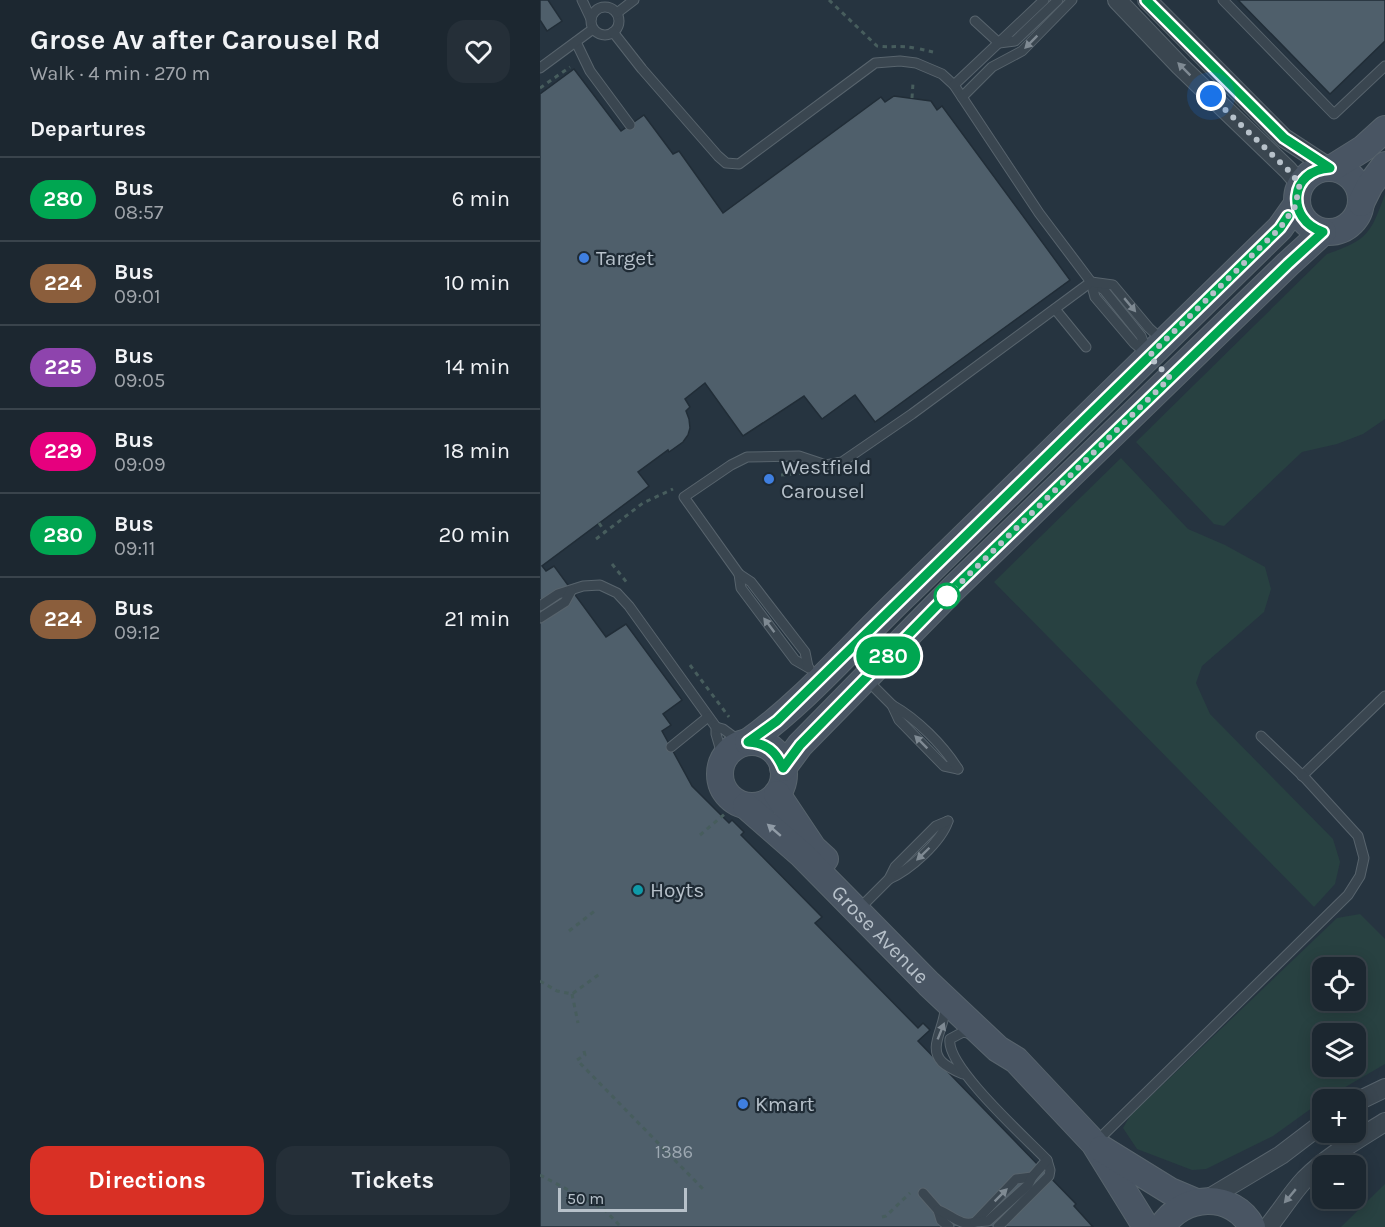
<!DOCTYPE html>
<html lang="en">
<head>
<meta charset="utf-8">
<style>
  :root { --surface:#1c2730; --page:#252f38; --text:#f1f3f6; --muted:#a0a5ab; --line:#3a444c; --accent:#d93025 }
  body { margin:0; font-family:Karla,sans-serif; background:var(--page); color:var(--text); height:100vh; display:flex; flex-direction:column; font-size:22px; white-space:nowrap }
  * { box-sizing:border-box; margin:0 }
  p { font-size:20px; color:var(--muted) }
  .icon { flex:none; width:33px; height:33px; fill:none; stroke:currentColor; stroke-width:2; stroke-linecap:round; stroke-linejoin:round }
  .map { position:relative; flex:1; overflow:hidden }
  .details { display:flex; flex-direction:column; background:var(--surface); width:540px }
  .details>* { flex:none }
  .badge { padding:0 12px; border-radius:20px; font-size:21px; line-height:39px }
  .fabs { position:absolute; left:772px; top:957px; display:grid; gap:12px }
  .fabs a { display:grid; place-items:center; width:54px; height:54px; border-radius:12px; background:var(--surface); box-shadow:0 3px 15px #0003,0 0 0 2px var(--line); font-size:30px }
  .scale { position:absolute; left:18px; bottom:15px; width:129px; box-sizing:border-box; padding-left:6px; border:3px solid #b7c1ca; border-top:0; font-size:16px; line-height:21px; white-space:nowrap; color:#b7c1ca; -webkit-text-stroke:4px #1f2b35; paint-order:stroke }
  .you { position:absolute; width:30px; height:30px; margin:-15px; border:4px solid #fff; border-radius:50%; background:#1a73e8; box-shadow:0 0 0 9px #1a73e833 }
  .map>.badge { position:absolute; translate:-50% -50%; box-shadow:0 0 0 3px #fff }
  h2 { padding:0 30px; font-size:22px; line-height:54px }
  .round { display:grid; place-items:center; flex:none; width:63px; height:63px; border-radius:18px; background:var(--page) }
  .headline { display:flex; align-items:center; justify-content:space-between; height:102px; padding:0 30px }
  h1 { font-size:28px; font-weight:700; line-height:45px }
  .primary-button { display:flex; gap:12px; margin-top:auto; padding:12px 30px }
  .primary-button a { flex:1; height:69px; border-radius:18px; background:var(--accent); color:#fff; font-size:24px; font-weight:700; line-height:69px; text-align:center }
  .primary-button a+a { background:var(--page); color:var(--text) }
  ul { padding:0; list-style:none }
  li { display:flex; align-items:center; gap:18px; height:84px; padding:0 30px; border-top:2px solid var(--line) }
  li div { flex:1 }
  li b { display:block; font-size:22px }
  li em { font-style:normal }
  li .badge { min-width:66px; font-weight:700; text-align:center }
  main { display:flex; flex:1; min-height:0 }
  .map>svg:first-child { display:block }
  .green { fill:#284141; fill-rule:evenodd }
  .building { fill:#4f5f6b; stroke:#212d37; stroke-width:1.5 }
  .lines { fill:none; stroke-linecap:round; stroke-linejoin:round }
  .lane-casing { stroke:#58646d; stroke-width:11 }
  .street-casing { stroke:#58646d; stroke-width:20 }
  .secondary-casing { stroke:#58646d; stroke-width:28 }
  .path { stroke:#475d5d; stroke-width:3; stroke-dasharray:4.5 4.5; stroke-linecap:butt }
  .lane { stroke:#3a4650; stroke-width:9 }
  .street { stroke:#3a4650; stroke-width:18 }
  .secondary { stroke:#495563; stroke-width:26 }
  .oneway { fill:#7f8a93 }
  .oneway2 { fill:#909ba6 }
  .line-casing { stroke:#fff; stroke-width:14 }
  .line { stroke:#00a651; stroke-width:9 }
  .walk { stroke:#b7c1ca; stroke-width:6; stroke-dasharray:0 10.8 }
  .shop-dot { fill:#3f7fe0; stroke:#1f2b35; stroke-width:2 }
  .stop-dot { fill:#fff; stroke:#00a651; stroke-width:3 }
  .culture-dot { fill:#0f9aa8; stroke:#1f2b35; stroke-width:2 }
  .labels { text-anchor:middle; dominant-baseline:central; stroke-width:4.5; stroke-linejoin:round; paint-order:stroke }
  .number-label { font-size:18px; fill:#9da8b2 }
  .poi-label { font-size:21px; fill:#b7c1ca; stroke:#1f2b35; text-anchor:start }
  .street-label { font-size:21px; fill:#b7c1ca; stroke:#1f2b35 }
</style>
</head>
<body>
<main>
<section class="details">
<div class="headline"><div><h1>Grose Av after Carousel Rd</h1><p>Walk · 4 min · 270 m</p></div><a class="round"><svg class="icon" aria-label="heart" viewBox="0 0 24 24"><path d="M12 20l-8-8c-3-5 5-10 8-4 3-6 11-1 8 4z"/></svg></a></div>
<h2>Departures</h2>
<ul>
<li><span class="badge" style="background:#00a651;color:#fff">280</span><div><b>Bus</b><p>08:57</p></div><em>6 min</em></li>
<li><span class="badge" style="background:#8b5e3c;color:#fff">224</span><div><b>Bus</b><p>09:01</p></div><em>10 min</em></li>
<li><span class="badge" style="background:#8e44ad;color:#fff">225</span><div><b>Bus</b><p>09:05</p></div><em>14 min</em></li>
<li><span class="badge" style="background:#e6007e;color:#fff">229</span><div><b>Bus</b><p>09:09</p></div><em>18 min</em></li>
<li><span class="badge" style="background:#00a651;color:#fff">280</span><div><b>Bus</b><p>09:11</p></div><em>20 min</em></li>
<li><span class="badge" style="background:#8b5e3c;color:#fff">224</span><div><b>Bus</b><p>09:12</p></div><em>21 min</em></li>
</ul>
<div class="primary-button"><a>Directions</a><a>Tickets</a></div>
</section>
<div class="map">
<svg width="845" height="1227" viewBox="0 0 845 1227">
  <rect width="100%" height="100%" fill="#263440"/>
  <g class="green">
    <path d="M 845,194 L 845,419 L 823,434 L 797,444 L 762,452 L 684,526 L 674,524 L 596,442 L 787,254 C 828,240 831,233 845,194 Z"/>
    <polygon points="581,458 648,529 685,545 725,567 731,589 724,612 662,666 656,683 670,714 793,839 800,862 795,884 774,907 454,582"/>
    <path d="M 820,914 L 845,939 L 845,1064 L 783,1100 L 733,1136 L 666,1169 L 652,1170 L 597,1149 L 583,1128 L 590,1116 L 797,918 ZM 783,968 L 816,968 L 816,1000 L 783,1000 ZM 783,1034 L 816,1034 L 816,1066 L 783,1066 Z"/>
    <polygon points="845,1184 845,1227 801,1227"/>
  </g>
  <g class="building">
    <polygon points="0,0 8,0 22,21 7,31 0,20"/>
    <polygon points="698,0 845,0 845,41 790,94"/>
    <polygon points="34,69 81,131 104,115 133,154 139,151 183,213 341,97 345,102 354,96 391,101 397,110 402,106 530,280 335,422 315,395 282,419 264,396 203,436 165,383 145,399 150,407 146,411 149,419 150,428 148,435 143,442 129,452 128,450 98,472 109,486 2,566 6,571 14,566 66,637 86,624 142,700 123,714 131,725 122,731 152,786 189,823 192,820 204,832 201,835 282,917 275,923 378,1028 383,1023 390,1030 378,1041 536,1204 534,1206 553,1227 0,1227 0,94"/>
  </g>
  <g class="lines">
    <defs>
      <g id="lane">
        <polyline points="42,0 51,19"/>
        <polyline points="683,0 794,114 845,66"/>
        <circle cx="65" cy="21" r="14"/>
        <polyline points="77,13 94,0"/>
        <polyline points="435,21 459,43 475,41 518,0"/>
        <polyline points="73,32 102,69 178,156 186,163 199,164 335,63 360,61 376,63 402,74 414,85 499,213 551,282 564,290 601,336 608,354"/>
        <polyline points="36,42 50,71 90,125"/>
        <polyline points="0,68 53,29"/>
        <polyline points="414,85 504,0"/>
        <polyline points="422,97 452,67 482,51 532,0"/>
        <polyline points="551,282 555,297 594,343 607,354"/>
        <polyline points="515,309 546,347"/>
        <polyline points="199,574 201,588 255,660 269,668"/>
        <polyline points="0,606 18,594 43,586 60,585 77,593 89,606 176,727 176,734 183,758"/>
        <polyline points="0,618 25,602 31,591"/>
        <polyline points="268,667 265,652 211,582 199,574 144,497 191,465 207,457 259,456 286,465 302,462 372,414 551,282 573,285 609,328 622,340"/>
        <polyline points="326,679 352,705 359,720 404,766 418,769"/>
        <path d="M 352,705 C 377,719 403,745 418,769"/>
        <polyline points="176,727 183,729 202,743"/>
        <polyline points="131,747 168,717"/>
        <polyline points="762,776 845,696"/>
        <path d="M 349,879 C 370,870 401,842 408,821"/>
        <polyline points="319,909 349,879 355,867 396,826 408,821"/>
        <path d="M 405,1007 C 406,1026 387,1047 402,1062 C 407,1067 416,1071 423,1074"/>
        <path d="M 433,1034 L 423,1032 L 410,1039 C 405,1066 487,1139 507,1160 L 510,1170 L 509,1176 L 458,1227"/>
        <polyline points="556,1142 808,895 820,876 824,858 818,836 766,779 721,736"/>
        <polyline points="383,1193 398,1210 401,1220 409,1227"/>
        <path d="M 398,1210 C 412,1215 421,1227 435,1222 L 476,1179 L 492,1177 L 507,1160"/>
        <polyline points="435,1222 448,1221 488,1185 492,1177"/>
      </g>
      <g id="street">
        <polyline points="577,0 640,66 748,170 760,184"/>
        <polyline points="607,0 744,138 790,168"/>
        <polyline points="816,1102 845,1088"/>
        <polyline points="666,1200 741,1155 783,1123"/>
        <path d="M 728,1227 C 741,1211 751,1194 765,1179 C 788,1156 818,1139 845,1122"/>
      </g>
      <g id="secondary">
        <circle cx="789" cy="200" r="32"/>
        <polyline points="792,168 824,148 845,129"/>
        <polyline points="821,203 830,185 845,165"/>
        <circle cx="212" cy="774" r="32"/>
        <path d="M 208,742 C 268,699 316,641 370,590 C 494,470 617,349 740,228 L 757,204"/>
        <polyline points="243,768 260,745 413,589 748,264 783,232"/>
        <polyline points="237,794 273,848 285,859"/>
        <path id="s1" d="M 206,806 L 261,854 L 389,984 L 458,1049 L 476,1060 L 554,1143 L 606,1227"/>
        <polyline points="562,1149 630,1191 656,1202"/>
        <path d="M 622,1227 C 642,1194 693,1191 712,1227"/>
      </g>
    </defs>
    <use href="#lane" class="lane-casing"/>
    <use href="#street" class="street-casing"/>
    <use href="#secondary" class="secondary-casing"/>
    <g class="path">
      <path d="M 289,0 L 337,46 C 350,48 361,45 374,48"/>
      <polyline points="380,49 393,52"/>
      <polyline points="0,88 30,67"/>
      <polyline points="372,98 373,83"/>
      <polyline points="241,475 266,473"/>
      <polyline points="59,523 65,532"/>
      <polyline points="56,539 103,503 133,489"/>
      <polyline points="72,564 88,584"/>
      <polyline points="150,665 189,717"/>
      <polyline points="160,835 187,812"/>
      <polyline points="29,931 56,910"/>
      <polyline points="0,981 17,991 32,994 61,973"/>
      <polyline points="32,994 38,1023"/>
      <polyline points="44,1051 45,1055 37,1060 163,1189"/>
      <polyline points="0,1175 64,1209 81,1227"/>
      <polyline points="342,1217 346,1216 370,1193"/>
    </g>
    <use href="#lane" class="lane"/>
    <use href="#street" class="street"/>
    <use href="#secondary" class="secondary"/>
  </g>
  <defs><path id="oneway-solid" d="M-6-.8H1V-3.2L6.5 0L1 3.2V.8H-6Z" transform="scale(1.5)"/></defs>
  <g class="oneway">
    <use href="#oneway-solid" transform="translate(491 42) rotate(135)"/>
    <use href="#oneway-solid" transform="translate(644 69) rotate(-135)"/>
    <use href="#oneway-solid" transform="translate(590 305) rotate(50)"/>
    <use href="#oneway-solid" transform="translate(229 625) rotate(-127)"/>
    <use href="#oneway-solid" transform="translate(381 742) rotate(-135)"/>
    <use href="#oneway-solid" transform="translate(383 854) rotate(136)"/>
    <use href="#oneway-solid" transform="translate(401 1031) rotate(-68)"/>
    <use href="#oneway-solid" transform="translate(461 1195) rotate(-45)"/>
    <use href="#oneway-solid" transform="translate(750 1196) rotate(130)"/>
  </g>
  <use class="oneway2" href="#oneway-solid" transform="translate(234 830) rotate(-139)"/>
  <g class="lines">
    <defs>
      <path id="line" d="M 606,0 L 744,138 L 790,168 C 749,170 745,219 783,232 L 748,264 L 413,589 L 260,745 L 243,768 C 236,751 226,743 208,742 L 237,721 L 740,228 L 748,216"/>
    </defs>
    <use href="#line" class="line-casing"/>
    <use href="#line" class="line"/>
    <polyline class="walk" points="407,596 630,378 609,356 740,228 757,204 757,194 760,184 748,170 671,96"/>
  </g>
  <g class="shop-dot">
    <circle cx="44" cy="258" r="6"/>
    <circle cx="229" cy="479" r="6"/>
    <circle cx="203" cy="1104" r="6"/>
  </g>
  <circle class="stop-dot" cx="407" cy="596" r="12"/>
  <circle class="culture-dot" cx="98" cy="890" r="6"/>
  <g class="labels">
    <g class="number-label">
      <text x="134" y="1152">1386</text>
    </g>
    <g class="poi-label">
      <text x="56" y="258">Target</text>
      <text x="241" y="467">Westfield<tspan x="241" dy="24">Carousel</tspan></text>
      <text x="110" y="890">Hoyts</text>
      <text x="215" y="1104">Kmart</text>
    </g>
    <g class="street-label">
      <text stroke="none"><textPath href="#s1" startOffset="186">Grose Avenue</textPath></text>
    </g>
  </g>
</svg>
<div class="fabs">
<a><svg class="icon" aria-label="locate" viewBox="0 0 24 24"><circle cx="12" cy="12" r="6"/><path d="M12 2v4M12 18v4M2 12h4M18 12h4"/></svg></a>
<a><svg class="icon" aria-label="layers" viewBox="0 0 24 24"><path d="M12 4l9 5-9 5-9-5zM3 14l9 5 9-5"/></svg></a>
<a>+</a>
<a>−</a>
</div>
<div class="scale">50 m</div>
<div class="you" style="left:671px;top:96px"></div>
<b class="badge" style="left:348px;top:656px;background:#00a651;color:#fff">280</b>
</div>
</main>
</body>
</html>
